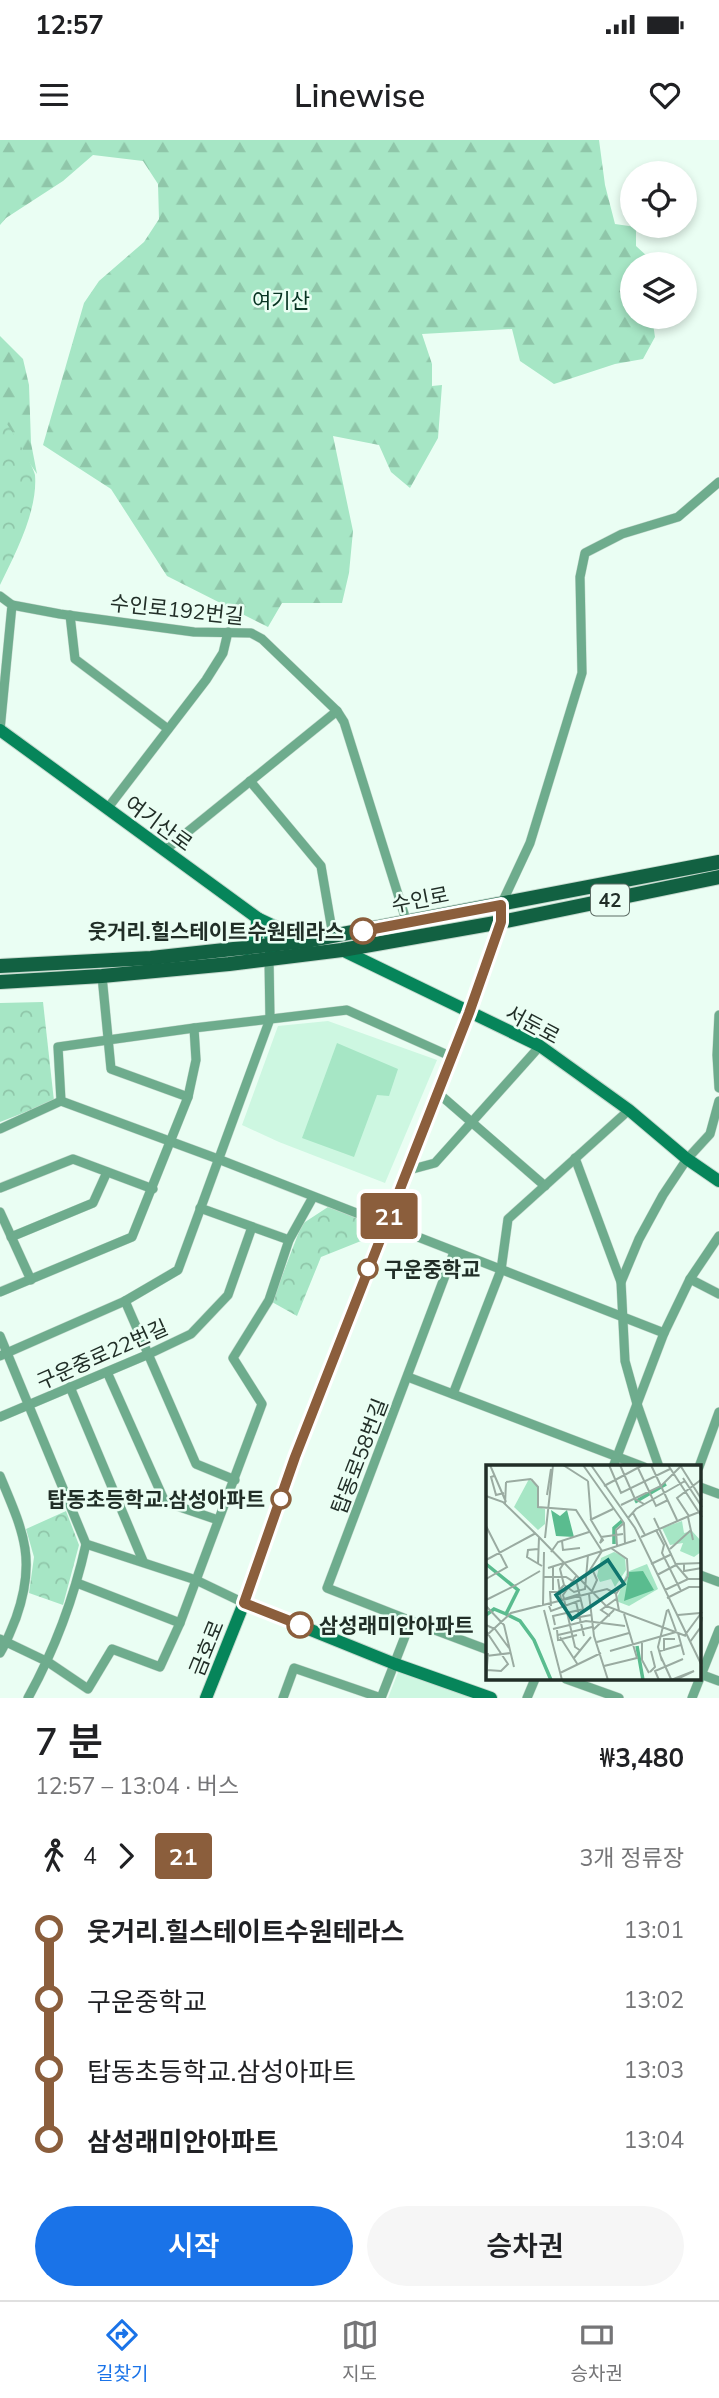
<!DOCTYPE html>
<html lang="ko">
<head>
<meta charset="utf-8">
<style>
  :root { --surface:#fff; --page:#f6f6f6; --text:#202124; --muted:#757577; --line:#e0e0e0; --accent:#1a73e8 }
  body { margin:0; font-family:Mulish,"Noto Sans KR",sans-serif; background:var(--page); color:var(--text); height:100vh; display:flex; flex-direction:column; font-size:26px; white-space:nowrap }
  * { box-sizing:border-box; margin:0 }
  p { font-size:23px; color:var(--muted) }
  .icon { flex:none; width:38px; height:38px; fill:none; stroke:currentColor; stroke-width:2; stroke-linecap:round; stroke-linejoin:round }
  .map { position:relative; height:1558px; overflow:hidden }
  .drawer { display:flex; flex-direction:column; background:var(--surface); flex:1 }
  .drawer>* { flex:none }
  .badge { padding:0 14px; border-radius:5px; font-size:24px; line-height:46px }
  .buttons { position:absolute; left:620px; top:21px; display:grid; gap:14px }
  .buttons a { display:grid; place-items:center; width:77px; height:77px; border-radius:50%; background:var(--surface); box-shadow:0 4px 10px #0003; font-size:35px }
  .map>.badge { position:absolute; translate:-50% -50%; box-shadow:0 0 0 4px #fff }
  .legs { display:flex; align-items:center; gap:10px; height:77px; padding:0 35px; font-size:23px }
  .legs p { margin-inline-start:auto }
  .summary { display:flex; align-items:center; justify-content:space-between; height:119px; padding:0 35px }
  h1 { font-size:38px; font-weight:600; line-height:52px }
  .cta { display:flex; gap:14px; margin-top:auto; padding:14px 35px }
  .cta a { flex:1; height:80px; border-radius:42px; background:var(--accent); color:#fff; font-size:28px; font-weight:600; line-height:80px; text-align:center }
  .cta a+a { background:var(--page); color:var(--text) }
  ul { padding:0 35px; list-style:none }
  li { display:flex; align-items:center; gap:24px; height:70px; font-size:26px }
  li i { display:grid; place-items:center; width:10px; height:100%; margin:0 9px; background:currentColor }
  li i::after { content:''; width:18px; height:18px; margin:-9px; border:5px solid; border-radius:50%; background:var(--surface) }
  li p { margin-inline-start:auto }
  li:first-child i { background:linear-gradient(#0000 50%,currentColor 0) }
  li:last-child i { background:linear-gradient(currentColor 50%,#0000 0) }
  .status { display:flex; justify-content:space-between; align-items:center; height:49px; padding:0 35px; background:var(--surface); direction:ltr }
  .status svg { height:19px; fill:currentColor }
  header { display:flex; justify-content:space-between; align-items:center; height:91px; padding:0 35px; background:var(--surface); font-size:32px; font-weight:600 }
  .dock { display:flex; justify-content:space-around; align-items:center; height:98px; border-top:2px solid var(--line); background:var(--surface); font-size:19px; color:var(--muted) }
  .dock a { display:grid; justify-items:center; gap:4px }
  .dock .current { color:var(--accent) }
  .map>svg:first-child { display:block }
  .built { fill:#cdf7e1 }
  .green { fill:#a6e6c5 }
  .forest { fill:url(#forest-firs) }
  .park { fill:url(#park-crowns) }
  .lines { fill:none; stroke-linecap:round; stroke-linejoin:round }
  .street-casing { stroke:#c6d9ce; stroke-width:10 }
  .secondary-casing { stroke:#c6d9ce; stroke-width:14 }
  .primary-casing { stroke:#c6d9ce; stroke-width:16 }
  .street { stroke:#6eac8d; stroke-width:9 }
  .secondary { stroke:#06855a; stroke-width:12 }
  .primary { stroke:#126142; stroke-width:14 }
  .line-1-casing { stroke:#fff; stroke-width:16 }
  .line-1 { stroke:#8b5e3c; stroke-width:10 }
  .stop-1-dot { fill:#fff; stroke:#8b5e3c; stroke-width:3.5 }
  .labels { text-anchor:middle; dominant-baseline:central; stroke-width:5; stroke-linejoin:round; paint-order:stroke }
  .shield { fill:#eafef3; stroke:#5d6c64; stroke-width:2 }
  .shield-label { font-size:19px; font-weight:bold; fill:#212e27 }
  .park-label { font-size:21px; fill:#073322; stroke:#eafef3 }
  .street-label { font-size:21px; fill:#212e27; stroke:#eafef3 }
  .stop-label { font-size:21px; font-weight:bold; fill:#212e27; stroke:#eafef3; text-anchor:end }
  .inset-river { fill:none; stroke:#5abc8f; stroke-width:3.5 }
  .inset-road { fill:none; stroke:#9aaba1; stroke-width:2 }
  .view { fill:#0f766e; fill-opacity:0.15; stroke:#0f766e; stroke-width:3.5 }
  .inset-edge { fill:none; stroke:#212e27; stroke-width:3.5 }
</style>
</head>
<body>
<div class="status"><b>12:57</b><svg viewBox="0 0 49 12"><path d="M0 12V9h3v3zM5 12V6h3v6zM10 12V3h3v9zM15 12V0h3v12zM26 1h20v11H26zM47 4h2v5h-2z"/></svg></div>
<header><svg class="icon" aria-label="menu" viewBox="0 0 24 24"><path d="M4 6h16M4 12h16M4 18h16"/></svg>Linewise<svg class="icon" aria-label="heart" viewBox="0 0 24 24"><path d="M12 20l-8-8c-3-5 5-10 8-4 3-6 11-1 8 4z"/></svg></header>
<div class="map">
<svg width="719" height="1558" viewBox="0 0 719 1558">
  <defs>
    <pattern id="forest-firs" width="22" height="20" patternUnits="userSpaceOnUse" patternTransform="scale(1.75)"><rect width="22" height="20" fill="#a6e6c5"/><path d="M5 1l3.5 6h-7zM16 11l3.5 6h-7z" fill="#8fc6a9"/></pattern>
    <pattern id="park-crowns" width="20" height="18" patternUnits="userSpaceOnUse" patternTransform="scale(1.75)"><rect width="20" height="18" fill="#a6e6c5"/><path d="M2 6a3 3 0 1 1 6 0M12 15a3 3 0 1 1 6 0" fill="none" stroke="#8fc6a9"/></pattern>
  </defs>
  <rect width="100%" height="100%" fill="#eafef3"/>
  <g class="built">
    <polygon points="328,881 437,920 385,1043 279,1002 242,985 278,886"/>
    <polygon points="399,1530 476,1558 388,1558"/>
  </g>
  <polygon class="green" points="337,903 398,929 389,956 377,955 354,1017 302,998"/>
  <g class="forest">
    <polygon points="0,0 599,0 605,45 615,84 636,87 636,106 648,117 648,124 632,124 632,177 652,177 655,197 643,219 615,224 554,244 520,221 512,189 422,194 432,224 432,246 442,245 438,298 410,348 391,332 379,305 333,296 353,391 349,433 342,463 282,463 268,487 167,436 111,349 43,305 84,163 99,141 144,102 159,79 158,44 143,21 93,15 63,41 6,78 0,85"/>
    <polygon points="0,196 23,219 29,245 31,303 37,334 0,280"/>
  </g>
  <g class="park">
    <path d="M 0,273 C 7,283 34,326 35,335 C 38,371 15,414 0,445 Z"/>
    <polygon points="43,862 54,961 0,982 0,863"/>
    <polygon points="328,1067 360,1078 361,1101 321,1117 297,1176 272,1162 302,1084"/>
    <polygon points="66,1371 79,1405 63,1465 29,1453 34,1417 26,1389"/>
  </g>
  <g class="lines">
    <defs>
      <g id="street">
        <polyline points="0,456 12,465 0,590"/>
        <polyline points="12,465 60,474 194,492 251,493 262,499 337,571 344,582 407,783"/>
        <polyline points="70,475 75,519 168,589"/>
        <polyline points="250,641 321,726 333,796"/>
        <polyline points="107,669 206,540 223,513 228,492"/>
        <polyline points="164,711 337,571"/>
        <polyline points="501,765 530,703 582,533 580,437 585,413 622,394 678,377 719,342"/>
        <polyline points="102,836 111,929 188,957"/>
        <polyline points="719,875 717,915 719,948"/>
        <polyline points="438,953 545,1046"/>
        <polyline points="61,961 58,907 194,888 347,870 450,916"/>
        <polyline points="0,989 61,961 218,1019 664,1193"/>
        <polyline points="575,1018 621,1142 625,1221 637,1264 659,1327"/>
        <polyline points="409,1030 435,1023 540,906"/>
        <polyline points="0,1048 73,1019 153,1049"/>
        <polyline points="200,1068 289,1100"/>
        <polyline points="0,1072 31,1140"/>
        <polyline points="11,1097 93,1063 107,1032"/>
        <polyline points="690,1139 719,1154"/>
        <polyline points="621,1142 639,1099 663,1055 687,1019 710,994 719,961"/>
        <polyline points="0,1152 132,1097 188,957 196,920 194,888"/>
        <polyline points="125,1161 196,1324 235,1340"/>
        <polyline points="0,1196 86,1404 196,1440 244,1463"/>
        <polyline points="0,1216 125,1161 178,1130 270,879 269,820"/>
        <polyline points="107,1232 165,1362 218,1380"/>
        <polyline points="408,1237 644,1327"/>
        <polyline points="70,1247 143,1421"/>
        <polyline points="453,1254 501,1130 508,1079 629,970"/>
        <polyline points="0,1277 149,1214 191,1194 228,1155 252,1087"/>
        <polyline points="613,1327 664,1193 690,1139 719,1096"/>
        <polyline points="699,1327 719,1272"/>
        <path d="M 0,1336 C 23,1391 37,1419 16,1478 C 11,1490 7,1502 0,1513"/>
        <polyline points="700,1347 719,1354"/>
        <polyline points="700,1435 719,1442"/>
        <polyline points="77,1443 180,1483"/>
        <polyline points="411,1481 488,1510"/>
        <polyline points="0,1499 48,1522 88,1549 112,1509 160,1527 180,1483 262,1264 233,1218 269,1160 289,1100 313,1057"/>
        <polyline points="700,1534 719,1541"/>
        <polyline points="566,1539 619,1558"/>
        <path d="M 28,1558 C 55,1509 74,1458 86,1404"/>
        <polyline points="283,1558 294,1528 381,1558"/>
        <polyline points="381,1558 411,1481 327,1448 454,1112"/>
        <polyline points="527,1558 535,1539"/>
        <polyline points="692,1558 719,1490"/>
      </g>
      <g id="secondary">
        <polyline points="0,590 267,785 273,806 271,813"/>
        <polyline points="247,809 257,796 257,778 306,801"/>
        <polyline points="342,810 540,906 629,970 687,1019 719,1041"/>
        <polyline points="244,1463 395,1524 491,1558"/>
        <polyline points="206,1558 244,1463 295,1317 469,872 501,782 501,765"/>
      </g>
      <g id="primary">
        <polyline points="0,826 151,818 306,801 719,722"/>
        <polyline points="0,842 102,836 229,824 342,810 501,782 719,737"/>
      </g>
    </defs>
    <use href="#street" class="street-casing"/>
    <use href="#secondary" class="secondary-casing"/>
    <use href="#primary" class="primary-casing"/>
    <use href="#street" class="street"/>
    <use href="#secondary" class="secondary"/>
    <use href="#primary" class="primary"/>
  </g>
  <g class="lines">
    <defs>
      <polyline id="line-1" points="300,1485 244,1463 295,1317 469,873 501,782 501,765 363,791"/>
    </defs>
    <use href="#line-1" class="line-1-casing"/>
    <use href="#line-1" class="line-1"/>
  </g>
  <g class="stop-1-dot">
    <circle cx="363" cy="791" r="12"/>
    <circle cx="368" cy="1129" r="9"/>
    <circle cx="281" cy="1359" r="9"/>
    <circle cx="300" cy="1485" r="12"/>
  </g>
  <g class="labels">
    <rect class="shield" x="591" y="744.5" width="38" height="31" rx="5"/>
    <g class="shield-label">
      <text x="610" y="760">42</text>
    </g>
    <g class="park-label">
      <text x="281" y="160">여기산</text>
    </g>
    <g class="street-label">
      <text transform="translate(177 469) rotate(6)">수인로192번길</text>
      <text transform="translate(159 683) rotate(36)">여기산로</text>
      <text transform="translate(420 759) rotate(-11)">수인로</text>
      <text transform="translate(533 884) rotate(28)">서둔로</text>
      <text transform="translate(102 1214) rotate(-24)">구운중로22번길</text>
      <text transform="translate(359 1316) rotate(-69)">탑동로58번길</text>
      <text transform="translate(206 1508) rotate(-68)">금호로</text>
    </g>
    <g class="stop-label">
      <text x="344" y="791">웃거리.힐스테이트수원테라스</text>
      <text x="384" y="1129" text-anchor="start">구운중학교</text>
      <text x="265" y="1359">탑동초등학교.삼성아파트</text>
      <text x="319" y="1485" text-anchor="start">삼성래미안아파트</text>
    </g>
  </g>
  <g transform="translate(486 1325)">
    <rect width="215" height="215" fill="#eafef3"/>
    <path d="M 43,14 L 51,21 L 52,42 L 59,44 L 59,59 L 52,65 L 28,42 ZM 196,56 L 198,68 L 206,66 L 215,76 L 215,87 L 208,92 L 194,86 L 197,78 L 184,80 L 176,63 ZM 128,87 L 139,92 L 140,105 L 129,122 L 125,114 L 114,117 L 111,111 L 115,93 Z" fill="#a6e6c5"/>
    <path d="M 161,99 L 172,124 L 143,141 L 130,136 L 141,107 Z" fill="#a6e6c5"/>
    <path d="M 65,45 L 74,51 L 81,45 L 88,72 L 70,71 ZM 157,106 L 168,125 L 138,136 L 143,107 Z" fill="#5abc8f"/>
    <path class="inset-river" d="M 149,37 L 180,19M 128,79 L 128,63 L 136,56M 0,99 L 32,125 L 20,149 L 34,156 L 48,175 L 65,215M 0,150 L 8,144 L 20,149M 151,181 L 157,215"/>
    <path class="inset-road" d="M 4,0 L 20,37M 77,0 L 102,16M 97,0 L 138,58 L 139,79M 105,0 L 149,63 L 216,201M 123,0 L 135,28 L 184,4M 134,0 L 149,34 L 158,39M 165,0 L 191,55M 182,0 L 216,52M 194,0 L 216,35M 152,3 L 170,41 L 182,35M 8,11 L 5,12 L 10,30 L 18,28M 197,13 L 216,42M 45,14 L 52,22 L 52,42 L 90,45 L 116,86M 216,14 L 191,33 L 203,51 L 216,46M 102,16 L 105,54M 20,17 L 45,14M 118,21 L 157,0M 61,30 L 65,4M 0,31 L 17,37 L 53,72M 19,40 L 20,17M 135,40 L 175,21 L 195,1M 147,48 L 159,70M 202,52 L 207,75M 142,53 L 150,44 L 199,16M 168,53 L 190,100 L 202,114M 104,55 L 127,44M 105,55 L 117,75 L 114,78 L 116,73M 0,61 L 21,102 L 0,114M 170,65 L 178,80 L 176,88 L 195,126M 53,72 L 120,141 L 200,171M 115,72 L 137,69M 155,72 L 203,51M 59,73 L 67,0M 76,76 L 77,85 L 94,83M 131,81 L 130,65 L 138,58M 125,83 L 141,94 L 142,111 L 130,129 L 133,146M 52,84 L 42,85 L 41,92 L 56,101M 184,84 L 205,65M 116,86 L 150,75M 65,87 L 72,77 L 103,67M 0,95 L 50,68M 78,98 L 74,104 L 78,120 L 88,127 L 99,124 L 102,90M 198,98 L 198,106 L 216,103M 52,99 L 53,72M 165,99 L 186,89M 189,99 L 216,98M 62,103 L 116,86M 102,108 L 116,86M 91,110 L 77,130 L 89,182 L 95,186M 171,110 L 190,100M 57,112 L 80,112 L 91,119 L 97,144M 72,114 L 75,135 L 94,129M 30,120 L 54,106M 67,125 L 67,102M 179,125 L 202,114 L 216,114M 106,126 L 111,115 L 107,106M 103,129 L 108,171 L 122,215M 181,133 L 203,122 L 216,122M 0,135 L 30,120M 90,137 L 98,171M 57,140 L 58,87M 0,141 L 18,160 L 28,202M 63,141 L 65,146 L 95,135M 65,141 L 64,127 L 72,127 L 78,120M 182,144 L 190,166M 58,145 L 76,215M 192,150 L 214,148M 124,151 L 115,145 L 130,134M 83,154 L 105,150M 0,160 L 9,164 L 23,183M 69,160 L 67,151 L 98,144M 67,164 L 100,156 L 139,161M 71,165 L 72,175 L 91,170M 107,165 L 128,145M 0,166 L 22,199 L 15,206 L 1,205M 192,168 L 198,190M 72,170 L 106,162M 199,170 L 216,147M 0,171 L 25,148 L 121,124 L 131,129M 74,172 L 92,200M 111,177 L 143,168M 204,177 L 214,163 L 216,152M 156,178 L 156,195 L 163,208M 124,186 L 190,167M 174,186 L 195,180M 178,186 L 178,174 L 189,174M 0,191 L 25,188M 175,192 L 185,214M 88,193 L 105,172M 176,196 L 172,182 L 181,145M 118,201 L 151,193 L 138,149M 164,207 L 169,202 L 165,186M 74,208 L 115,188M 0,215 L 2,188M 173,215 L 169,206 L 197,194M 185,215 L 208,206 L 189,215"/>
    <path class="view" d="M 122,95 L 138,119 L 86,154 L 70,130 Z"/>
    <rect width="215" height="215" class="inset-edge"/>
  </g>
</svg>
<div class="buttons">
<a><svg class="icon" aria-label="locate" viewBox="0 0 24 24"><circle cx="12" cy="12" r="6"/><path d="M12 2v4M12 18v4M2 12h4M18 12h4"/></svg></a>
<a><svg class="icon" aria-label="layers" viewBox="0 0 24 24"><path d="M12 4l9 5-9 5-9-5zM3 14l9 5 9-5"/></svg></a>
</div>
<b class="badge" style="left:389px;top:1076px;background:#8b5e3c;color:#fff">21</b>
</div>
<section class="drawer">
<div class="summary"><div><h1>7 분</h1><p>12:57 – 13:04 · 버스</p></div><b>₩3,480</b></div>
<div class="legs"><svg class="icon" aria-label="walk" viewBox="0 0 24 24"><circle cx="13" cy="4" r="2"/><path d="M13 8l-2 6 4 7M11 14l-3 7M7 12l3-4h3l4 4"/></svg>4<svg class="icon" aria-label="forward" viewBox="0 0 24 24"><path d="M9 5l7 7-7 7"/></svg><b class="badge" style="background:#8b5e3c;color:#fff">21</b><p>3개 정류장</p></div>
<ul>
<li><i style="color:#8b5e3c"></i><b>웃거리.힐스테이트수원테라스</b><p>13:01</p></li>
<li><i style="color:#8b5e3c"></i><span>구운중학교</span><p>13:02</p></li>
<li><i style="color:#8b5e3c"></i><span>탑동초등학교.삼성아파트</span><p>13:03</p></li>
<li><i style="color:#8b5e3c"></i><b>삼성래미안아파트</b><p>13:04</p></li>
</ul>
<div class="cta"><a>시작</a><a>승차권</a></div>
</section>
<nav class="dock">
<a class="current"><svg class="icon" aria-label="directions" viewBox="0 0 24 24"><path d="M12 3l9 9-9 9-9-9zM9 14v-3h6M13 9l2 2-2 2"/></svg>길찾기</a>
<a><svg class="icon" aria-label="map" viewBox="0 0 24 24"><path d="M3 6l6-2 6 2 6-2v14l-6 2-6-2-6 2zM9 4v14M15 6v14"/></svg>지도</a>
<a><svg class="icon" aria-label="tickets" viewBox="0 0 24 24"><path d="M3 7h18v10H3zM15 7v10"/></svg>승차권</a>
</nav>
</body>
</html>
